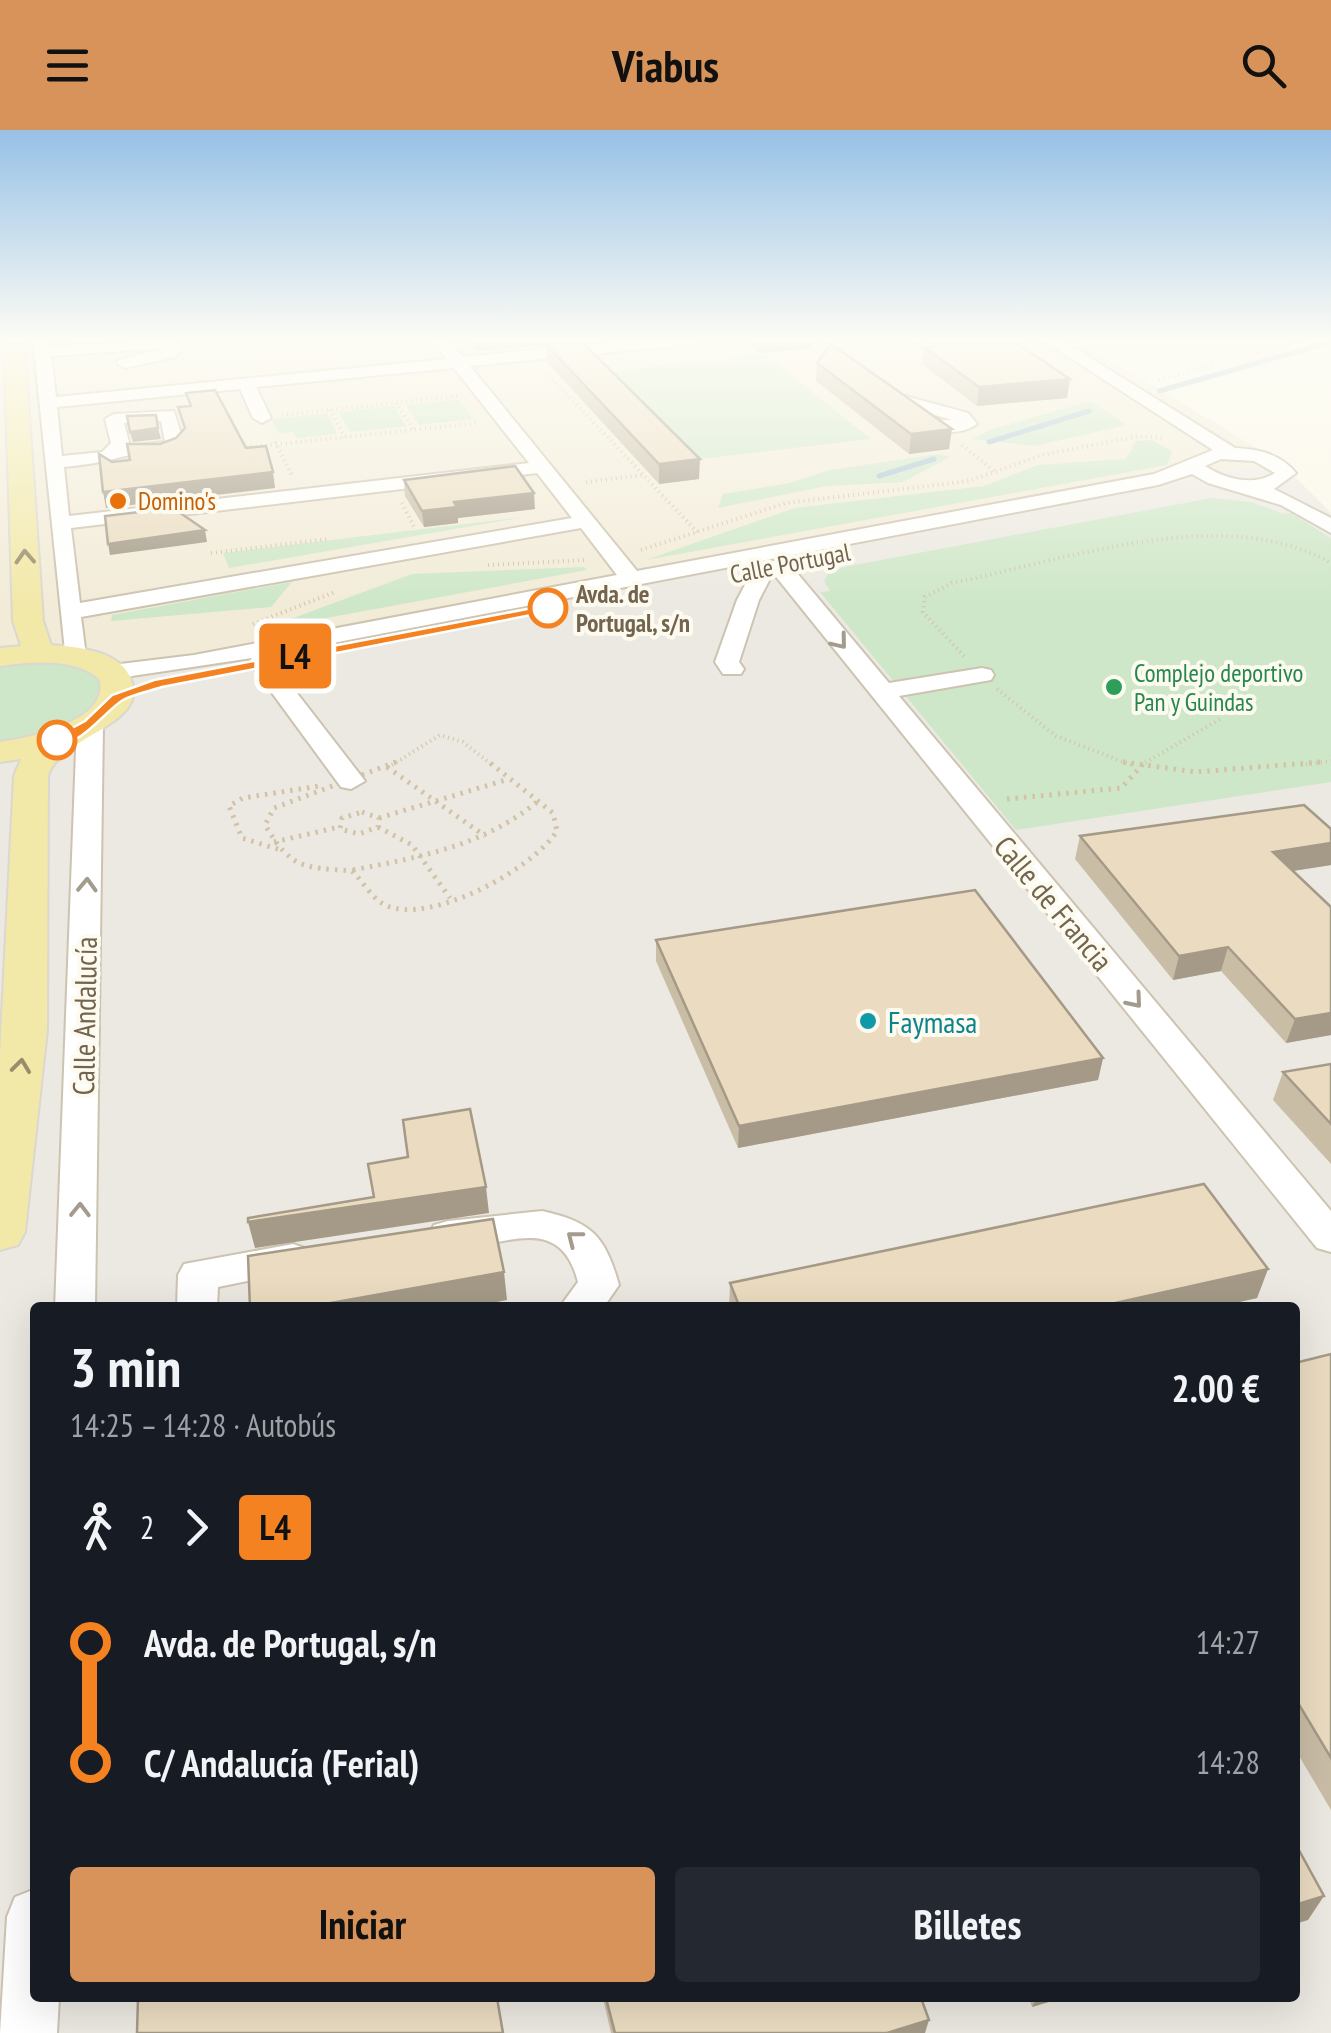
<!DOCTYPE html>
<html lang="es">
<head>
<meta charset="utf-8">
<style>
  :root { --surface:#171b24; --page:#242831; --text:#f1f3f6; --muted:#9ea1a6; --accent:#d8935a }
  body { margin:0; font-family:"PT Sans Narrow",sans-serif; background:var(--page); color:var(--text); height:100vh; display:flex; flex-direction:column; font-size:38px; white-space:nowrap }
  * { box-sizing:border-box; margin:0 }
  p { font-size:32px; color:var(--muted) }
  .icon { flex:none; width:55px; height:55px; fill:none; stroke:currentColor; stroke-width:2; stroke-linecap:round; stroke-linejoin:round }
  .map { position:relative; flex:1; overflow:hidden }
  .sheet { position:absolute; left:30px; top:1172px; width:1270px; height:700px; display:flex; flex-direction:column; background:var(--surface); border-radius:10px; box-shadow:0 10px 40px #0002 }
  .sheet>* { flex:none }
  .badge { padding:0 20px; border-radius:8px; font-size:35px; line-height:65px }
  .map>.badge { position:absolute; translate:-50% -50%; box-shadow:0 0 0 5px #fff }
  .legs { display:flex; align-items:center; gap:15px; height:110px; padding:0 40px; font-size:32px }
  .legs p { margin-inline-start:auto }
  .summary { display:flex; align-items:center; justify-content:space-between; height:170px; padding:0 40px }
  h1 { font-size:55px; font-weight:600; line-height:75px }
  .cta { display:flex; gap:20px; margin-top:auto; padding:20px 40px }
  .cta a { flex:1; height:115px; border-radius:10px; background:var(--accent); color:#111; font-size:40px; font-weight:600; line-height:115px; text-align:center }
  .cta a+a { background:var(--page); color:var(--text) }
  ul { padding:0 40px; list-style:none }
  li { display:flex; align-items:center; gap:35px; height:120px; font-size:38px }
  li i { display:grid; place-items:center; width:15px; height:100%; margin:0 12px; background:currentColor }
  li i::after { content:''; width:25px; height:25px; margin:-12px; border:8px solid; border-radius:50%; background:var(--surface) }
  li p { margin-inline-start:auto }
  li:first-child i { background:linear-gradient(#0000 50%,currentColor 0) }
  li:last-child i { background:linear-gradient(currentColor 50%,#0000 0) }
  header { display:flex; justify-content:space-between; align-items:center; height:130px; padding:0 40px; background:var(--accent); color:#111; font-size:45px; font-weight:600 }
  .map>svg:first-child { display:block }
  .residential { fill:#f2ebd8 }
  .industrial { fill:#ece9e2; fill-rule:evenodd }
  .green { fill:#cee7c8 }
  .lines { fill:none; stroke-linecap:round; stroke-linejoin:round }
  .stream { stroke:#a6c2d3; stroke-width:5 }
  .minor-casing { stroke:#ccc3b0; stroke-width:4 }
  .major-casing { stroke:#dbd7d1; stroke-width:4 }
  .path-far1 { stroke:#d2c2a6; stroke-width:4; stroke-dasharray:1 4; stroke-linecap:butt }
  .path { stroke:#d2c2a6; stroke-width:5; stroke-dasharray:2.5 6; stroke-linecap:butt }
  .minor { fill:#fff; fill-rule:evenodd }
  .major { fill:#f2e8a8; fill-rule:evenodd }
  .wall { fill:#cabda6 }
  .shaded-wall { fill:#a49a87 }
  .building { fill:#ebdcc1; stroke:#a49a87; stroke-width:2.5 }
  .oneway { stroke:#998c6a }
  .oneway2 { stroke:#a49a8d }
  .line-1 { fill:#f58220; stroke:#fff; stroke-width:2.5 }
  .food-dot { fill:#e8710a; stroke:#fdfbef; stroke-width:4 }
  .stop-1-dot { fill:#fff; stroke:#f58220; stroke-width:5 }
  .leisure-dot { fill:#2e9e5b; stroke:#fdfbef; stroke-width:4 }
  .culture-dot { fill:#0f9aa8; stroke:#fdfbef; stroke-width:4 }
  .labels { text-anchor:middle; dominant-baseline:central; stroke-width:8; stroke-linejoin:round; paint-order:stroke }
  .far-food-label { font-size:25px; fill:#c56008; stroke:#fdfbef; text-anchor:start }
  .far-street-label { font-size:25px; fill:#73644f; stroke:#fdfbef }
  .far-stop-label { font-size:25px; font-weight:bold; fill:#73644f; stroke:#fdfbef; text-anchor:start }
  .far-leisure-label { font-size:25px; fill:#27864d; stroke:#fdfbef; text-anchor:start }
  .street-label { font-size:30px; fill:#73644f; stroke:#fdfbef }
  .culture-label { font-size:30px; fill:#0d838f; stroke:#fdfbef; text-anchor:start }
</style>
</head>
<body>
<header><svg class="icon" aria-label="menu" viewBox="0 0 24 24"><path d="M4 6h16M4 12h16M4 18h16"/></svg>Viabus<svg class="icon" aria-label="search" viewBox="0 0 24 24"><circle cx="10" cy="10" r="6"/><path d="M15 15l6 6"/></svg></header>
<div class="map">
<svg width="1331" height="1903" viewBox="0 0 1331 1903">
  <rect width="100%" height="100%" fill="#fbf8e9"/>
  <polygon class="residential" points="0,209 1076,209 1280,332 0,574"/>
  <path class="industrial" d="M 1280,332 L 1331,383 L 1331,1903 L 0,1903 L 0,574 ZM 35,1178 L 1295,1178 L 1295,1868 L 35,1868 Z"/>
  <g class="green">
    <polygon points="766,225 871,309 701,329 611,241"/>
    <polygon points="458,270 473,289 419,295 406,275"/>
    <polygon points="1090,271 1127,295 1035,316 972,309 990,300"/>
    <polygon points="394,276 406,296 350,302 339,282"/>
    <polygon points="327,283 337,304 296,308 293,302 278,303 272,289"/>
    <polygon points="1152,310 1172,321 1167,335 646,430 795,378 984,356 1038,335 1126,329 1136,311"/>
    <polygon points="939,324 950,327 903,352 826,356 718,378 723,364 789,353 830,340"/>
    <polygon points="1212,368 1251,372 1284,384 1291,383 1331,408 1331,652 1016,700 820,462 830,461 824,451 828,444 844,437"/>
    <polygon points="525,387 229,438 223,423"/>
    <polygon points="584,437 587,440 261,500 412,444"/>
    <polygon points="292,452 271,477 111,491 112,485"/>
    <polygon points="0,527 98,533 107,581 0,622"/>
  </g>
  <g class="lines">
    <g class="stream">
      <polyline points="1159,261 1331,212"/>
      <polyline points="989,312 1089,281"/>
      <polyline points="879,346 934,329"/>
    </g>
    <defs>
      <g id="minor">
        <path d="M 33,209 L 49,209 L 50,217 L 176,209 L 181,221 L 175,227 L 125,238 L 117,233 L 119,230 L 165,218 L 51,226 L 56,267 L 447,229 L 432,209 L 448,209 L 463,227 L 643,209 L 702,209 L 694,214 L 470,236 L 637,441 L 1154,344 L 1213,320 L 1041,209 L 1060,209 L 1235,318 C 1259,319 1280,324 1296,343 L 1274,359 L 1331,388 L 1331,403 L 1281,375 L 1208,353 L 1192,344 L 1158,355 L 265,526 L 269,527 L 365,651 L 351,659 L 341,657 L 253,537 L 249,532 L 252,528 L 112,549 L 100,542 L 112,535 L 194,525 L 617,445 L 581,398 L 81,487 L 86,526 L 74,533 L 66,531 ZM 454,238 L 529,333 L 69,386 L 64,337 C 84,335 104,332 121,327 C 144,321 166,333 184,314 L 174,281 L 114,284 L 105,289 L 111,313 L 102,322 L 62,326 L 57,277 L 240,259 L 253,288 L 262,293 L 271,288 L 256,257 ZM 161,291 L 165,312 L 130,316 L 124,293 ZM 1221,329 L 1254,331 L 1275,343 C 1254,357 1225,349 1205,336 ZM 537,343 L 572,388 L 80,473 L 71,398 Z"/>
        <path d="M 905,266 L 968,283 L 977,294 C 949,313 920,294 899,275 L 896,271 ZM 932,284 L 952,290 L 941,290 Z"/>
        <polygon points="779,430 787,431 889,553 982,538 991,540 994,545 991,550 899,566 1331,1081 1331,1122 1317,1118 773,443 759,470 739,532 744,539 741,544 723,544 715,532 737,470 756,434"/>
        <polygon points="90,586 103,594 95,1178 55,1178 77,594"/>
        <path d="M 542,1081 C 592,1092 605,1106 619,1155 L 603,1178 L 559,1178 L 578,1152 C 557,1070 486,1131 434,1115 L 428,1105 L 434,1095 L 448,1091 Z"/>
        <polygon points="293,1114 307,1119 313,1129 307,1139 218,1157 217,1178 177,1178 178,1145 184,1134"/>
        <polygon points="35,1759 35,1868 59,1868 57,1903 0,1903 7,1787 15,1767"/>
      </g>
      <path id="major" d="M 4,209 L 24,209 L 43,491 L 51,515 C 76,517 116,520 129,545 C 155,595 60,604 48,646 L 47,900 L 25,1102 L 18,1115 L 0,1120 L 0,924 L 14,646 L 21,629 L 0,632 L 0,612 C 30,608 112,590 99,549 C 74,527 31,532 0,536 L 0,518 L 21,516 L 13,491 Z"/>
    </defs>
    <use href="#minor" class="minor-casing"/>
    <use href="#major" class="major-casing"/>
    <g class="path-far1">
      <polyline points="856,209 870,218 936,212"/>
      <polyline points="549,245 697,402"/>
      <polyline points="1159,250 1307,209"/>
      <polyline points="396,273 414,300"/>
      <polyline points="330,280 345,307"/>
      <polyline points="282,285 459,266"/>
      <polyline points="275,312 292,345"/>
      <polyline points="962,315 995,342"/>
      <polyline points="241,318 477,293"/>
      <polyline points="586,352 643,345"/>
      <polyline points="402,373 415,399"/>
      <polyline points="641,420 786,373 969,351 1042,325 1139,306 1164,308"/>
      <polyline points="211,423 329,409"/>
      <polyline points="488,435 585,430"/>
      <polyline points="253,494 335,462"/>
      <path d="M 964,526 L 923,482 L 925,467 L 952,453 C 1065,430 1225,372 1331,433"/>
      <polyline points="997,559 1056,606 1131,635"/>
      <polyline points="392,635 440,605 463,612 492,635"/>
      <polyline points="1141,635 1222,588"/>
      <polyline points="1301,635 1331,631"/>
    </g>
    <g class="path">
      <path d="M 396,632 L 274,678 L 265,695 C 292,740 303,737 352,741 C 363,751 371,768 385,775 C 430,796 533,739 557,701 L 553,683 L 489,632"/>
      <polyline points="1123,632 1196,642 1321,632"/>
      <polyline points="387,637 485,706"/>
      <polyline points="1007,669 1121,658 1145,632"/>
      <polygon points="362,682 379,688 378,697 359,704 340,699 342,688"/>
      <polyline points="379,688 509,649"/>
      <polyline points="378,697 412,715 450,768"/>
      <polyline points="274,712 339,697"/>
      <polyline points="278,719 242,708 229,676 243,668 319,656"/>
      <path d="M 353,740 C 420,727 484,716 538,671"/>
    </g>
    <use href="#minor" class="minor"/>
    <use href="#major" class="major"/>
  </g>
  <g class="wall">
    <polygon points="467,209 548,209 548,214 699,349 659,354 547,232 546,215 476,221"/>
    <polygon points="741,209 812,209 812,218 759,223"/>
    <polygon points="931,209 1070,249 1067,268 977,276 922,234 924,217 930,216"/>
    <polygon points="817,233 949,319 909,324 816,251"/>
    <polygon points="404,350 535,379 458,388 458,393 424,397 405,366"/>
    <polygon points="1080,706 1331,735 1293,741 1331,777 1331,905 1286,913 1221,841 1173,850 1075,729"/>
    <polygon points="656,810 1103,928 1098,950 738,1018 656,831"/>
    <polygon points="1331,934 1331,1034 1273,970 1283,942"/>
    <polygon points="1268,1139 1257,1168 1213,1178 729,1178 730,1153"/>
    <polygon points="1331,1224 1331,1680 1295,1619 1295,1233"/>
    <polygon points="603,1868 921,1868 925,1903 611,1903"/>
    <polygon points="1029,1868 1062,1868 1032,1877"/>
  </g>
  <g class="shaded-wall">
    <polygon points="475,209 548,209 548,215 476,221"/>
    <polygon points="760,209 812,209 812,218 759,223"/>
    <polygon points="1070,249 1067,268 977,276 979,257"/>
    <polygon points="158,298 161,309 133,312 130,302"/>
    <polygon points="952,299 949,319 909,324 911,304"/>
    <polygon points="700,329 699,349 659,354 659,334"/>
    <polygon points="273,342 275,358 106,378 103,362"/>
    <polygon points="534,363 535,379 458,388 458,393 424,397 422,381 454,372"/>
    <polygon points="205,400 207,412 110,425 108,414"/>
    <polygon points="1331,713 1331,735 1266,745 1273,722"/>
    <polygon points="1228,817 1221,841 1173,850 1179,826"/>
    <polygon points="1331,883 1331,905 1286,913 1295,889"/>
    <polygon points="1103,928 1098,950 738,1018 739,996"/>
    <polygon points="486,1057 489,1083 255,1118 248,1092"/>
    <polygon points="1268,1139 1257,1168 1213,1178 1093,1178"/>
    <polygon points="504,1142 507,1170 468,1178 303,1178"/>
    <polygon points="1324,1766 1308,1790 1295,1794 1295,1775"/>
    <polygon points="1037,1868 1062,1868 1032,1877"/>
    <polygon points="929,1890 925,1903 887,1903"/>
  </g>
  <g class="building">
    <polygon points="932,209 1010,209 1070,249 979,257 924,217 940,215"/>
    <polygon points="581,211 700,329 659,334 546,214"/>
    <polygon points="831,214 952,299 911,304 817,233"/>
    <polygon points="215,260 246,318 266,316 273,342 103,362 99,324 112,332 130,330 127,314 160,314 176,308 185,298 178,277 191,276 186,263"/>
    <polygon points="156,285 158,298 130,302 127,286"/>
    <polygon points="515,336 534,363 454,372 457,377 422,381 404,350"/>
    <polygon points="173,378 205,400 108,414 105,386"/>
    <polygon points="1304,675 1331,699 1331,713 1273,722 1331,777 1331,883 1295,889 1228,817 1179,826 1080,706"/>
    <polygon points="975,760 1103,928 739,996 656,810"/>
    <polygon points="1331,934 1331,994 1283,942"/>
    <polygon points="470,979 486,1057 248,1092 248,1088 374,1067 368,1034 408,1027 403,990"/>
    <polygon points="1204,1054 1268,1139 1093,1178 740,1178 730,1153"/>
    <polygon points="493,1089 504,1142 303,1178 250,1178 248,1126"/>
    <polygon points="1331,1224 1331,1628 1295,1568 1295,1233"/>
    <polygon points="1295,1713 1324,1766 1295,1775"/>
    <polygon points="138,1868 497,1868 503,1903 137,1903"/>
    <polygon points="606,1868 921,1868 929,1890 887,1903 615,1903"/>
  </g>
  <defs><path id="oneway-chevron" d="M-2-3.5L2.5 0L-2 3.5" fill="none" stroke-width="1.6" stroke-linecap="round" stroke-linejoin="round" transform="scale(2.5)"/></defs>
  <g class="oneway">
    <use href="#oneway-chevron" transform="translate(25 427) rotate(-93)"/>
    <use href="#oneway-chevron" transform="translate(21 936) rotate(-83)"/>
  </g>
  <g class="oneway2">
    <use href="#oneway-chevron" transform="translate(840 512) rotate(51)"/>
    <use href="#oneway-chevron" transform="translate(87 755) rotate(-88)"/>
    <use href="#oneway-chevron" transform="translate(1135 871) rotate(50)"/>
    <use href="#oneway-chevron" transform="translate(80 1080) rotate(-89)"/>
    <use href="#oneway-chevron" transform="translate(574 1108) rotate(-142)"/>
  </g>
  <linearGradient id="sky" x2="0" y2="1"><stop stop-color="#97c1e6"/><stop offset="0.44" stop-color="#fdfcf5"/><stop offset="1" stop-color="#fdfcf5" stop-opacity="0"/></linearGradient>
  <rect width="1331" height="476" fill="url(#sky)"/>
  <path class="line-1" d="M 548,475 L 552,476 L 552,481 L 162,557 C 150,561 134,564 123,570 C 104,581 75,626 50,610 L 85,591 L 112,565 L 154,550 Z"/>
  <circle class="food-dot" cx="118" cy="371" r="10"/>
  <g class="stop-1-dot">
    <circle cx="548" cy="478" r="18"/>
    <circle cx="57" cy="610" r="18"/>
  </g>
  <circle class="leisure-dot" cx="1114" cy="557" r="10"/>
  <circle class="culture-dot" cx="868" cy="891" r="10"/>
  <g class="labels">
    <g class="far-food-label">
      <text x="138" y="371">Domino's</text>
    </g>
    <g class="far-street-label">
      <text transform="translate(790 433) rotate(-11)">Calle Portugal</text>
    </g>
    <g class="far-stop-label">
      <text x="576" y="464">Avda. de<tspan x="576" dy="29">Portugal, s/n</tspan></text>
    </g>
    <g class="far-leisure-label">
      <text x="1134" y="543">Complejo deportivo<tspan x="1134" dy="29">Pan y Guindas</tspan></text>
    </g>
    <g class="street-label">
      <text transform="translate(1054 773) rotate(50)">Calle de Francia</text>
      <text transform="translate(84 886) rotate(-89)">Calle Andalucía</text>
    </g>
    <g class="culture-label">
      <text x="888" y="891">Faymasa</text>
    </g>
  </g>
</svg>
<b class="badge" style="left:295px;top:526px;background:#f58220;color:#111">L4</b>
<section class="sheet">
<div class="summary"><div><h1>3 min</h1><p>14:25 – 14:28 · Autobús</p></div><b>2.00 €</b></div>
<div class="legs"><svg class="icon" aria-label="walk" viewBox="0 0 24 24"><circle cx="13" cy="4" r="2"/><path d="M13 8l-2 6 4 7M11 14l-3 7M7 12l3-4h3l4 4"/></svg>2<svg class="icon" aria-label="forward" viewBox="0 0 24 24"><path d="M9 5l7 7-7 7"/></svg><b class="badge" style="background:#f58220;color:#111">L4</b></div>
<ul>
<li><i style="color:#f58220"></i><b>Avda. de Portugal, s/n</b><p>14:27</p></li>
<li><i style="color:#f58220"></i><b>C/ Andalucía (Ferial)</b><p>14:28</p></li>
</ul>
<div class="cta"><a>Iniciar</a><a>Billetes</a></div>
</section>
</div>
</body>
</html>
